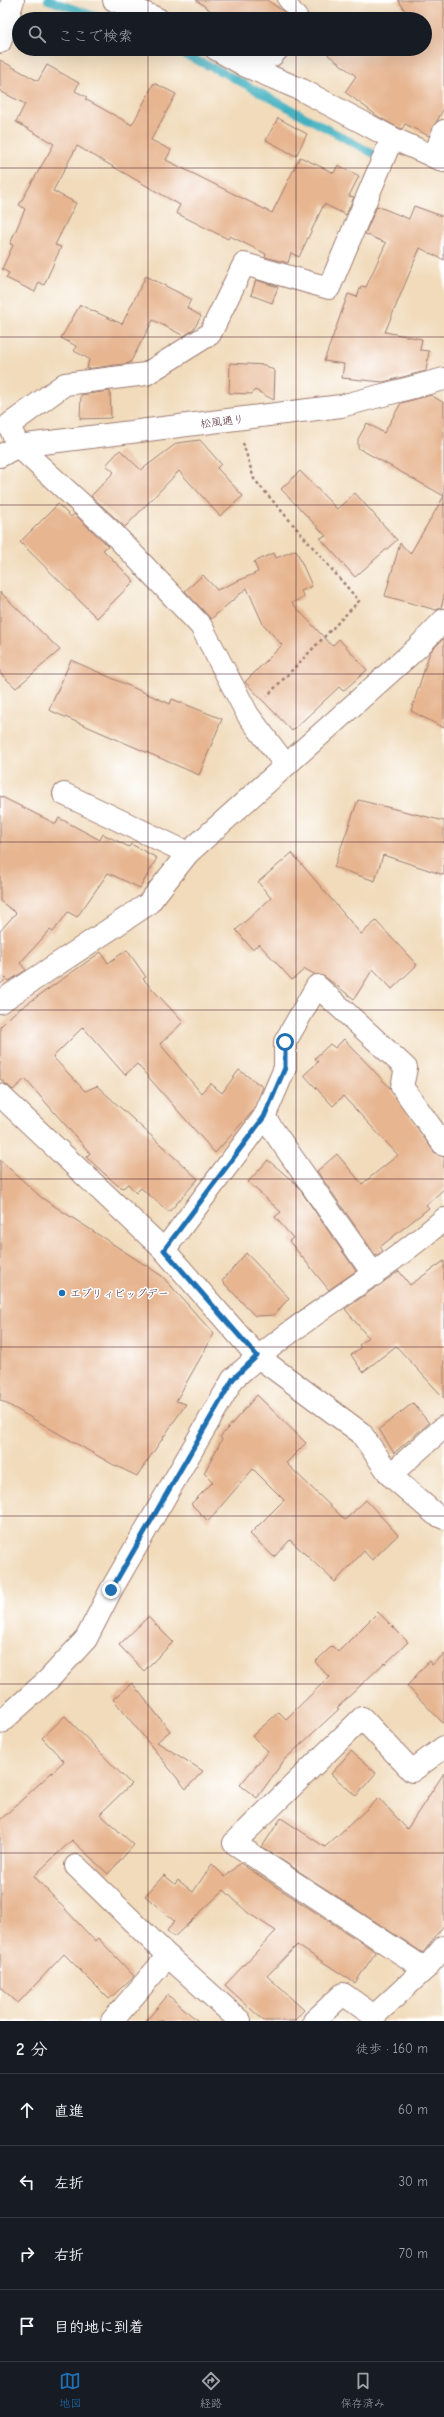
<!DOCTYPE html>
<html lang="ja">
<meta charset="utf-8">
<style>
:root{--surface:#171b24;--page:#20242c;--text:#f1f3f6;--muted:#9ea1a6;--line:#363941;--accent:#1f6fb2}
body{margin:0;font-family:"Comic Neue","Klee One",sans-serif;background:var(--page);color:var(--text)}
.stop{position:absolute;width:12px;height:12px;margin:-9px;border:3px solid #1f6fb2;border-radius:50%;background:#fff}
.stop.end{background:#1f6fb2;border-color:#fff;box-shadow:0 1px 4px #0008}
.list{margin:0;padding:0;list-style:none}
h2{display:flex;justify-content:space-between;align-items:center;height:52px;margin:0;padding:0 16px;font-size:17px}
h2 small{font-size:13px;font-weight:400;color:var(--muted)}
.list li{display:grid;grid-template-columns:26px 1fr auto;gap:12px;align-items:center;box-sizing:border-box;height:72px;padding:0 16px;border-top:1px solid var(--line)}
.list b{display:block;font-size:15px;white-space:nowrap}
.list em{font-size:13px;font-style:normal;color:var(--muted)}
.icon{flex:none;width:22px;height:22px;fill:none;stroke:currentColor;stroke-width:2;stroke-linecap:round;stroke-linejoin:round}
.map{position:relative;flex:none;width:444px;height:2021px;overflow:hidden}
.search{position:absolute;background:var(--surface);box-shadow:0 4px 16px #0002;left:12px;right:12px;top:12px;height:44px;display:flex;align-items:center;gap:10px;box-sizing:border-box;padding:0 14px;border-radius:22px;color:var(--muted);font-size:15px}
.sheet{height:340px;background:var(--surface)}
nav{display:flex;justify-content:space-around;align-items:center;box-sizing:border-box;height:56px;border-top:1px solid var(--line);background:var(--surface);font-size:11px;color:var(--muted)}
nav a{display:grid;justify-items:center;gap:2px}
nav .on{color:var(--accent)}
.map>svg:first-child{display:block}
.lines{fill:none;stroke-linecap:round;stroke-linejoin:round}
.stream{stroke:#43b0c0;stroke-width:8}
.building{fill:#e7b691}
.service-casing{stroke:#9e7d73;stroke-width:18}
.minor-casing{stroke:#9e7d73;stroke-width:24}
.tertiary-casing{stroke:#9e7d73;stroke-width:24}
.path{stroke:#9e7d73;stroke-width:2.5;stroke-dasharray:3 3;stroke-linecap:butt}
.service{stroke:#fff;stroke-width:16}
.minor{stroke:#fff;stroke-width:22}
.tertiary{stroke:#fff;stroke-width:22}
.route{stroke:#1f6fb2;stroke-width:5}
.grid{fill:none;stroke:#4a1f2b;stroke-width:1;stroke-opacity:0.55}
.poi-dot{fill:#1f6fb2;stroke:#fff;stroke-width:1.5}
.labels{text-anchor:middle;stroke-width:3;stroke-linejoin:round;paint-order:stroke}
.street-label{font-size:11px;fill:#4a1f2b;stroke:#fff}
.poi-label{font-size:11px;fill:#4a1f2b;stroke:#fff;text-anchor:start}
</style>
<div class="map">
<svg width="444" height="2021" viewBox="0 0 444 2021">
<rect width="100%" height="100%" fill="#fff"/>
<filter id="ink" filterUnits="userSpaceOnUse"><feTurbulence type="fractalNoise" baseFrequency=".025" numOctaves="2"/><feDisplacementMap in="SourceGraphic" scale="8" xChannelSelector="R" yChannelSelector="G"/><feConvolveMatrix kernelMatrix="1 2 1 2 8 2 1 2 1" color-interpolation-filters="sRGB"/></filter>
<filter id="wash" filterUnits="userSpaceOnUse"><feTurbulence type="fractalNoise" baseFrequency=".012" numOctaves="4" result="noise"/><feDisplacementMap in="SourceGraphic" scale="16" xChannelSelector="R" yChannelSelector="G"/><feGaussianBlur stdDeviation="0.9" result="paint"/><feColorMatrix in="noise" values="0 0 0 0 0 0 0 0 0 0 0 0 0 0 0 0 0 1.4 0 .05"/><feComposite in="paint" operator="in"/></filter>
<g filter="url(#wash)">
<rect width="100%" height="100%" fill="#f1dbbb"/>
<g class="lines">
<g class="stream">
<path d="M48,0L104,19"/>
<path d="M172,49L222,72L372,153"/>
</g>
</g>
<g id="blocks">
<g class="building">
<path d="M196,0H267L283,11L289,19H222Z"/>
<path d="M398,0H444V108L429,136L405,124L402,129L397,127L379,117L345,92L356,76L328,55L332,49H381L386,53L388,49H425V19H406L408,15Z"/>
<path d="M0,60L38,81L47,65L79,83L75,91L87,97L85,99L132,125L154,83L176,94L151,140L171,150L166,160L272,213L300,157L334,173L338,165L359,176L349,196L354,197L346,215L324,204L299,257L291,253L288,263L265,257L266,254L230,236L228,239L176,213L180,205L77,146L53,191L76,203L55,245L61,247L44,285L39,282L35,292L6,278L9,273L2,269L13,245L10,244L25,209L19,205L54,144L16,122L25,104L0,91Z"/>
<path d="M278,118L307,134L296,156L266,140Z"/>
<path d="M377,206L409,219L414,206L444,217V260L420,248L385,332L422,339L420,350L429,351L426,371L383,382L342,378L344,364L324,361L348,294L357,297L361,286L366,287L386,243L365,234Z"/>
<path d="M146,276L191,299L187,308L201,316L194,329L184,336L153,320L130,363L87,369L89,359L74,351L76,346L61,338L80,305L122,324Z"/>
<path d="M256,280L278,287L272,303L251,295Z"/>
<path d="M230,363L265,365L275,371L274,400L255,390L252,394L229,393Z"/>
<path d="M110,391L111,418L80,419L81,395Z"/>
<path d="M431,395L444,403V496L358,448V439L367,423L384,433L401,403Z"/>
<path d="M200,440L221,464L217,468L243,496L220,516L179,471L125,527L91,496L114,472L106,465L120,450L141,470L177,443Z"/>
<path d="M300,471L337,509L355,493L397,540L355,577L320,538L326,536L281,489Z"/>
<path d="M444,496V597L441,608L436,610L385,596L400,543L410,554Z"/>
<path d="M58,504L71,517L74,514L103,541L108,546L103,550L134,581L97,618L20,542Z"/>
<path d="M296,550L312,586L301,591L304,597L292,603L332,646L339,639L367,670L343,691L339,687L292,731L245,682L282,645L263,624L247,588L211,619L185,591L203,575L217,590L258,572L254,562L274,553L276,558Z"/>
<path d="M0,592L60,650L16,688L0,673Z"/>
<path d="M444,638V728L411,711L430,652Z"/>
<path d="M71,660L170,704L172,699L222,719L199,775L49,710Z"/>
<path d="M0,796L56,824L59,818L100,840L103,834L129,847L131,844L157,858L140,888L108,873L77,917L68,912L53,932L50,930L20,963L26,970L9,981L6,978L0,985V931L16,913L0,901Z"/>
<path d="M358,800L444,821V875L383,855L375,881L334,867Z"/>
<path d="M292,853L361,934L376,921L417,965L392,989L373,969L354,999L325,977L314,974L305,969L292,980L259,944L252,949L236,930L271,898L258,882Z"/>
<path d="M127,950L146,977L143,979L183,1022L160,1044L201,1093L210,1083L222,1093L239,1070L263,1087L253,1111L215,1153L137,1064L125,1075L83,1027L53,1057L85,1091L97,1086L198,1179L169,1212L141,1188L136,1193L128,1184L123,1188L117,1185L86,1157L90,1153L25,1079L13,1090L0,1079V1027L14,1013L101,952L108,963Z"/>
<path d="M344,1039L390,1088L434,1152L444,1157V1189L426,1205L429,1208L380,1247L383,1251L376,1256L317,1171L337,1154L362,1184L398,1155L343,1096L333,1106L304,1075L318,1062L315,1058L330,1044L335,1048Z"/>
<path d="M0,1160L42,1198L162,1276L214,1334L176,1401L186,1404L137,1476L112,1464L0,1400Z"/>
<path d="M268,1160L296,1184L356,1271L329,1290L289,1241L293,1238L275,1217L281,1212L248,1182Z"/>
<path d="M246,1253L289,1298L274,1315L255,1316L222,1281Z"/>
<path d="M444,1261V1398L396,1346L363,1372L351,1355L361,1347L359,1345L368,1337L345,1309L399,1271L410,1285Z"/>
<path d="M257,1395L306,1443L286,1463L345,1520L366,1500L398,1535L372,1560L364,1551L335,1582L290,1540L274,1557L250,1534L284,1500L253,1469L208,1521L191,1504L213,1482L204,1473L222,1439L220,1437Z"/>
<path d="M413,1403L429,1423L394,1453L379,1429Z"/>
<path d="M378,1612L408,1642L385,1664L384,1663L337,1708L339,1709L285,1759L257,1798L240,1785L268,1751L252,1736L279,1712L286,1719L329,1677L315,1662L332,1646L338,1652Z"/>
<path d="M148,1617L173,1642L144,1671L119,1645Z"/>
<path d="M444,1654V1724L407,1686L429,1661L432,1665Z"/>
<path d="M132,1683L170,1731L157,1742L203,1771L186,1789L113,1699Z"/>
<path d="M65,1716L131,1784L100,1814L134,1845L108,1874L72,1840L34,1876L95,1941L98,1938L134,1976L109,1999L64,1954L18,2003L0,1987V1820L64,1761L42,1738Z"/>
<path d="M351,1751L376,1773L356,1796L331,1774Z"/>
<path d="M444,1773V1925L423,1953L262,1847L281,1818L325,1847L379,1798L407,1829Z"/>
<path d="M240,1863L376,1952L355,1983L297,1945L267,1976L304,2010L294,2021H264L225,1985L276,1931L248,1913L224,1890L174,1937L167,1931L174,1921L145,1896L164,1875L175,1884L178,1880L193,1892L212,1864L225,1877Z"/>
<path d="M168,1995L198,2021H146Z"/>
</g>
</g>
</g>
<g filter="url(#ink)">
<use href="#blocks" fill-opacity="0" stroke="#9e7d73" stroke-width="1"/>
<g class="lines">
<defs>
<g id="service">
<path d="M286,0L301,19"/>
<path d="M244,49L274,58L282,49"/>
</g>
<g id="minor">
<path d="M114,0L158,19"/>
<path d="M0,42L13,0"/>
<path d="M216,49L246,66L302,90L392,138L444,161"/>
<path d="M434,157L444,131"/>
<path d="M0,456L18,446L341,406L444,379"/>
<path d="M285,764L248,715L201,626L112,532L18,446L9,425L65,384L146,374L210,334L244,264L329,288L392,138"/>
<path d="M64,794L188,853"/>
<path d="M0,1002L148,904L188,853L417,648L444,620"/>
<path d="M0,1095L164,1250L257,1356L361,1433L390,1475L435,1514L444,1518"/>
<path d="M264,1117L374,1275"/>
<path d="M164,1250L264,1117L285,1068V1042L317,986L406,1068L402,1087L444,1145"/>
<path d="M390,1475L444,1427"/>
<path d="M76,1866L168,1956L240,2021"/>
<path d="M425,1969L234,1843L362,1718L412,1771L444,1747"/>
<path d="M112,2021L168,1956"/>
<path d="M314,2021L343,1994L374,2016L425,1969L444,1947"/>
</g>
<path id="tertiary" d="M0,1723L49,1679L86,1639L111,1590L233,1379C298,1319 378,1277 444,1219"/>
</defs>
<use href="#service" class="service-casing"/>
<use href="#minor" class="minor-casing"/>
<use href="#tertiary" class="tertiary-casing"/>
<path class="path" d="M243,443L254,479L359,601L267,696"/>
<use href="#service" class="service"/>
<use href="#minor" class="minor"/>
<use href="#tertiary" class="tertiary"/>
</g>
</g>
<g class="lines" filter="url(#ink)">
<path class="route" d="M111,1590L233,1379L257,1356L164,1250L264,1117L285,1068V1042"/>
</g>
<path class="grid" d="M148,0V19M296,0V19M148,49V2021M296,49V2021M0,168H444M0,337H444M0,505H444M0,674H444M0,842H444M0,1010H444M0,1179H444M0,1347H444M0,1516H444M0,1684H444M0,1853H444"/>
<circle class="poi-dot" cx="62" cy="1293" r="4"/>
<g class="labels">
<g class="street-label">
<text transform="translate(222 421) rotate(-7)" y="4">松風通り</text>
</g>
<g class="poi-label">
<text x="70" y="1297">エブリィビッグデー</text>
</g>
</g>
</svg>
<div class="stop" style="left:285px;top:1042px"></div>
<div class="stop end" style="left:111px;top:1590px"></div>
<div class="search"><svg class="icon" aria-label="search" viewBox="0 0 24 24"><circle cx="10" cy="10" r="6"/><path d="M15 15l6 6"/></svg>ここで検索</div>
</div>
<section class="sheet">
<h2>2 分<small>徒歩 · 160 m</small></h2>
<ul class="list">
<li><svg class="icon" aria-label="ahead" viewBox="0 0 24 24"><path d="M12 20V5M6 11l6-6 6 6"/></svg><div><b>直進</b></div><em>60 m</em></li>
<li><svg class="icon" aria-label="left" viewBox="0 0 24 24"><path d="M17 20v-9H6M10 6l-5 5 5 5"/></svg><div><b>左折</b></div><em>30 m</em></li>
<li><svg class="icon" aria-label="right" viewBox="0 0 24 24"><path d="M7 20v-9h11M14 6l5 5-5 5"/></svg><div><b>右折</b></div><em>70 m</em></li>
<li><svg class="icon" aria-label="arrive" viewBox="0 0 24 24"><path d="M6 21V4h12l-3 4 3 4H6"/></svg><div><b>目的地に到着</b></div></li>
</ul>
</section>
<nav>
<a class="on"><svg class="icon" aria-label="map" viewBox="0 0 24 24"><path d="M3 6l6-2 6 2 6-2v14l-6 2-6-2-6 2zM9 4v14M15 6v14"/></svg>地図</a>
<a><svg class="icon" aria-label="directions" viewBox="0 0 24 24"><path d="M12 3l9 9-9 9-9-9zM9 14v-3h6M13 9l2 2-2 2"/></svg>経路</a>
<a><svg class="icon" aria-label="saved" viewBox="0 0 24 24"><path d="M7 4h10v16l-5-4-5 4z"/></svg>保存済み</a>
</nav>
